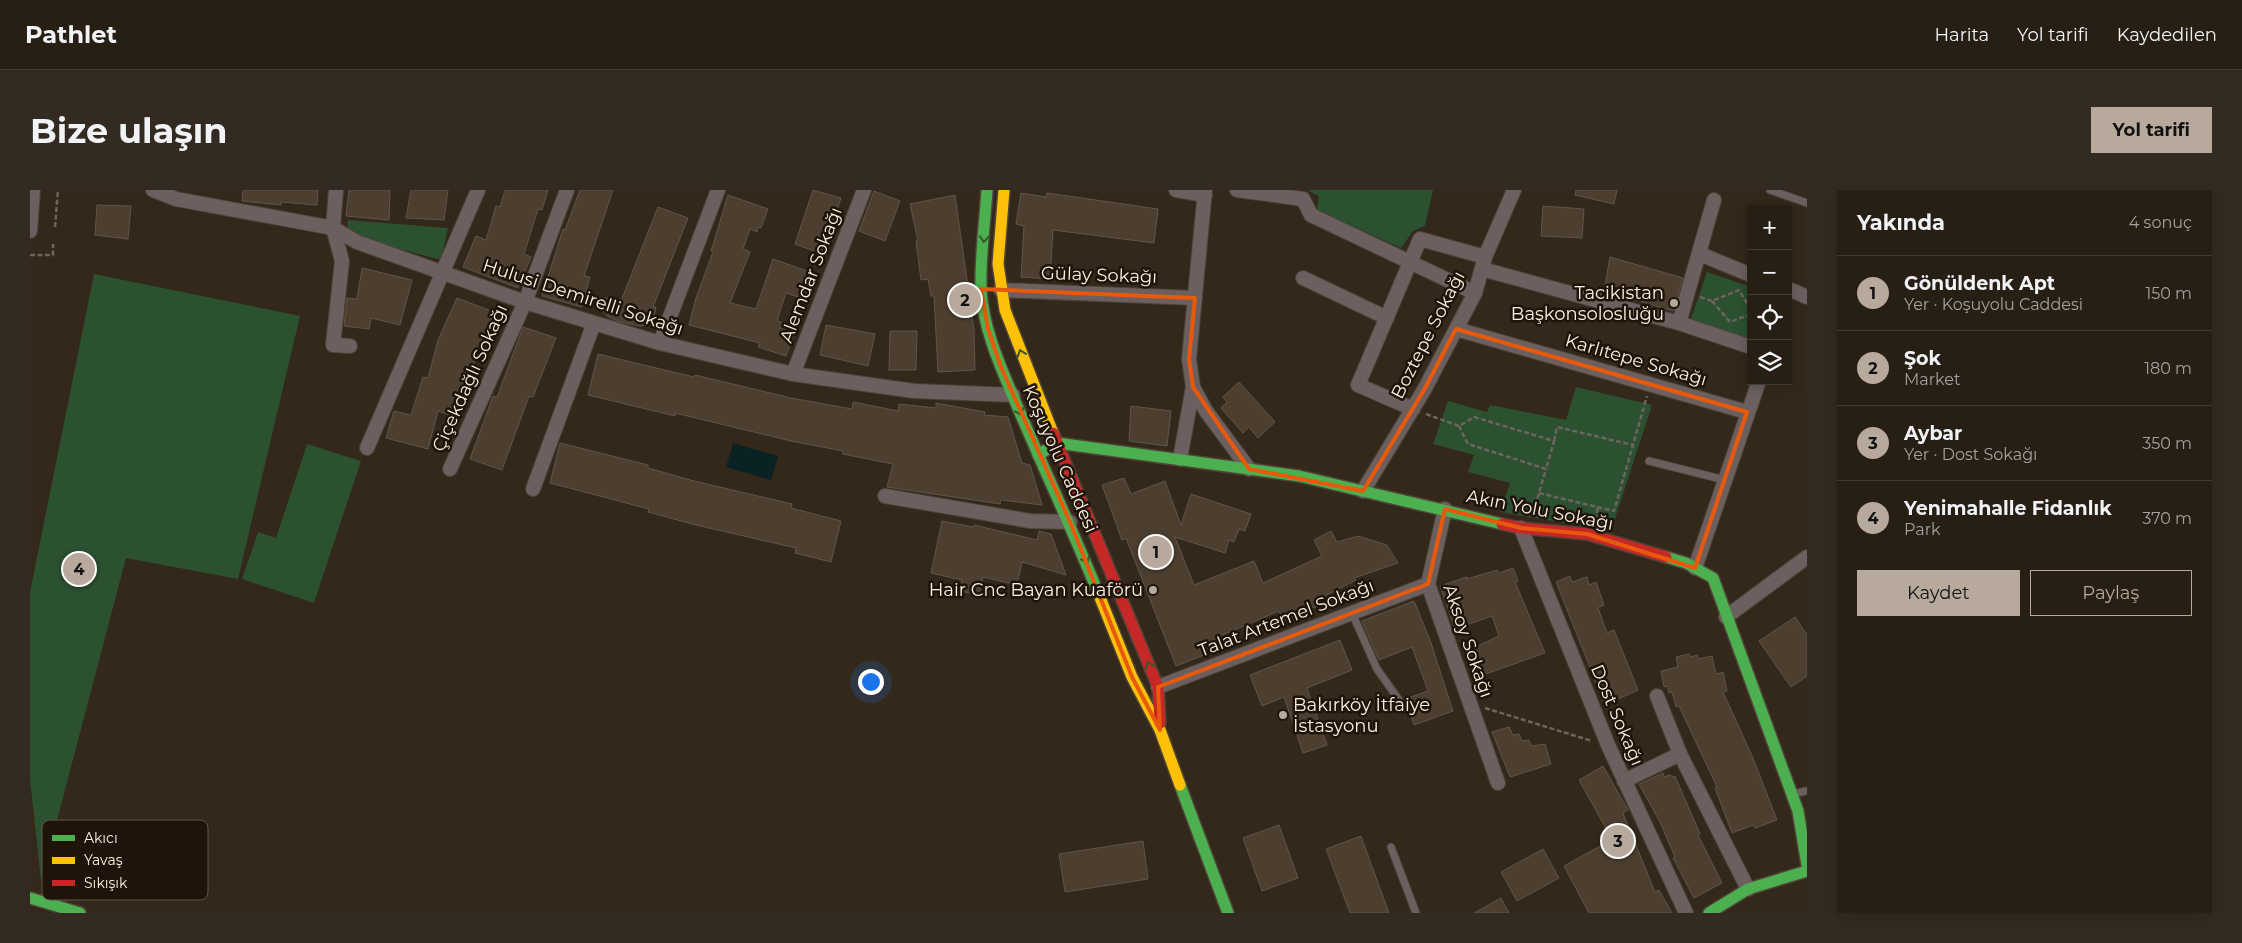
<!DOCTYPE html>
<html lang="tr">
<meta charset="utf-8">
<style>
:root{--surface:#271e14;--page:#332b22;--text:#f1f3f6;--muted:#a4a2a0;--line:#433c34;--accent:#b7a99b}
body{margin:0;font-family:Montserrat,sans-serif;background:var(--page);color:var(--text)}
.controls{position:absolute;right:15px;top:15px;display:grid;overflow:hidden;border-radius:0px;box-shadow:0 2px 12px #0003}
.controls button{width:45px;height:45px;display:grid;place-items:center;padding:0;border:0;border-bottom:1px solid var(--line);background:var(--surface);color:var(--text);font:25px sans-serif}
.you{position:absolute;left:840px;top:491px;width:18px;height:18px;margin:-12px;border:4px solid #fff;border-radius:50%;background:#1a73e8;box-shadow:0 0 0 8px #1a73e833}
.badge{display:grid;place-items:center;width:32px;height:32px;border-radius:50%;background:var(--accent);color:#111;font-size:16px;font-weight:700}
.pin{position:absolute;translate:-50% -50%;border:2px solid #fff;box-shadow:0 1px 5px #0006}
.list{margin:0;padding:0;list-style:none}
h2{display:flex;justify-content:space-between;align-items:center;height:65px;margin:0;padding:0 20px;font-size:21px}
h2 small{font-size:16px;font-weight:400;color:var(--muted)}
.list li{display:grid;grid-template-columns:32px 1fr auto;gap:15px;align-items:center;box-sizing:border-box;height:75px;padding:0 20px;border-top:1px solid var(--line)}
.list b{display:block;font-size:19px;white-space:nowrap}
.list p{margin:0;font-size:16px;white-space:nowrap;color:var(--muted)}
.list em{font-size:16px;font-style:normal;color:var(--muted)}
.actions{display:flex;gap:10px;padding:15px 20px}
.actions a{flex:1;padding:11px 0;border:1px solid var(--accent);border-radius:0px;text-align:center;font-size:18px;color:var(--accent)}
.actions .main{background:var(--accent);color:#111}
.icon{flex:none;width:28px;height:28px;fill:none;stroke:currentColor;stroke-width:2;stroke-linecap:round;stroke-linejoin:round}
.map{position:relative;flex:none;width:1777px;height:723px;overflow:hidden;border-radius:0px}
header{display:flex;align-items:center;gap:30px;box-sizing:border-box;height:70px;padding:0 25px;background:var(--surface);border-bottom:1px solid var(--line)}
header strong{font-size:24px}
nav{display:flex;gap:28px;margin-inline-start:auto;font-size:18px}
.intro{display:flex;align-items:center;justify-content:space-between;box-sizing:border-box;height:120px;padding:0 30px}
h1{margin:0;font-size:35px}
.button{padding:12px 22px;border-radius:0px;background:var(--accent);color:#111;font-size:18px;font-weight:700}
main{display:flex;gap:30px;padding:0 30px}
aside{flex:1;background:var(--surface);border-radius:0px;box-shadow:0 2px 12px #0003}
.map>svg:first-child{display:block}
.green{fill:#2b5130}
.water{fill:#0a2224}
.building{fill:#4c3f30;stroke:#5f554a}
.lines{fill:none;stroke-linecap:round;stroke-linejoin:round}
.lane-casing{stroke:#4e4337;stroke-width:9}
.street-casing{stroke:#4e4337;stroke-width:16}
.fast-casing{stroke:#4e4337;stroke-width:14}
.slow-casing{stroke:#4e4337;stroke-width:14}
.jam-casing{stroke:#4e4337;stroke-width:14}
.path{stroke:#6d645e;stroke-width:2.5;stroke-dasharray:5 2.5;stroke-linecap:butt}
.lane{stroke:#6b605f;stroke-width:7}
.street{stroke:#6b605f;stroke-width:14}
.fast{stroke:#4caf50;stroke-width:11}
.slow{stroke:#ffc107;stroke-width:11}
.jam{stroke:#c62828;stroke-width:11}
.oneway{stroke:#335a29}
.marked{fill:none;stroke:#e8590c;stroke-width:4;stroke-linejoin:round}
.poi-dot{fill:#b7a99b;stroke:#1e1409;stroke-width:2}
.labels{text-anchor:middle;stroke-width:5;stroke-linejoin:round;paint-order:stroke}
.street-label{font-size:18px;fill:#fdefe0;stroke:#1e1409}
.poi-label{font-size:18px;fill:#fdefe0;stroke:#1e1409;text-anchor:end}
.key{fill:#1e1409;stroke:#61564a;stroke-width:1}
.key-label{font-size:14px;fill:#fdefe0}
</style>
<header>
<strong>Pathlet</strong>
<nav><a>Harita</a><a>Yol tarifi</a><a>Kaydedilen</a></nav>
</header>
<div class="intro"><h1>Bize ulaşın</h1><a class="button">Yol tarifi</a></div>
<main>
<div class="map">
<svg width="1777" height="723" viewBox="0 0 1777 723">
<rect width="100%" height="100%" fill="#34281a"/>
<g class="green">
<path d="M1277,0H1403L1395,36L1383,41L1371,58L1287,20L1289,6Z"/>
<path d="M318,30L418,38L411,70L317,45Z"/>
<path d="M1677,82L1721,97V153L1660,132Z"/>
<path d="M64,84L270,126L208,389L96,368L11,691L0,589V402Z"/>
<path d="M1546,197L1622,215L1581,341L1470,322L1480,293L1438,282L1444,265L1403,254L1418,211L1457,222L1460,215L1536,230Z"/>
<path d="M277,254L331,271L284,413L212,389L228,342L246,348Z"/>
</g>
<path class="water" d="M703,253L748,266L741,290L696,277Z"/>
<g class="building">
<path d="M213,0H288L287,15L251,12V15L212,11Z"/>
<path d="M319,0H360L359,30L316,26Z"/>
<path d="M381,0H418L414,30L376,28Z"/>
<path d="M475,0H518L512,20L508,19L494,64L501,67L488,98L433,77L446,46L456,50L466,16L470,17Z"/>
<path d="M550,0H583L554,86L560,87L552,117L512,106L533,39L535,40Z"/>
<path d="M783,0L811,8L792,64L765,54Z"/>
<path d="M1546,0H1587L1584,14L1545,5Z"/>
<path d="M844,1L870,11L855,51L829,41Z"/>
<path d="M991,3L1016,7L1017,3L1128,19L1124,53L1023,40L1020,89L991,87L994,36L986,34Z"/>
<path d="M698,5L738,19L731,38L728,37L727,42L720,39L713,59L720,62L700,113L726,119L743,69L783,83L774,109L756,103L747,131L766,137L756,166L728,157L730,153L659,135L666,108L683,62L681,61Z"/>
<path d="M925,5L944,139L945,180L908,182L904,106H901L898,89L891,90L886,51H888L880,14Z"/>
<path d="M67,15L101,16L98,49L65,45Z"/>
<path d="M1513,16L1554,19L1552,48L1511,46Z"/>
<path d="M628,17L658,28L623,117H626L623,131L618,135L609,136L587,131L577,126L560,105L591,111Z"/>
<path d="M1580,67L1653,88L1643,121L1574,101Z"/>
<path d="M332,78L382,90L370,135L341,128L339,139L314,136L317,108L327,109Z"/>
<path d="M427,108L464,122L454,148L452,147L440,188L435,187L423,226L408,221L398,259L356,248L364,221L381,225L393,187L398,188L408,150Z"/>
<path d="M796,135L845,144L838,176L790,165Z"/>
<path d="M493,137L526,148L503,207L499,206L472,280L440,269L463,206L467,207Z"/>
<path d="M860,141H887L886,180H859Z"/>
<path d="M568,164L664,187L665,185L761,208L822,219L823,212L868,221L869,214L906,218V213L955,222L954,225L978,227L992,273L1000,275L1012,315L971,310L970,314L857,297L863,274L813,264V261L761,251L645,223V226L558,205Z"/>
<path d="M1209,192L1245,232L1228,248L1219,237L1213,243L1191,218L1197,212L1193,207Z"/>
<path d="M1101,216L1141,221L1137,256L1099,251Z"/>
<path d="M530,253L618,275V278L664,291L762,314L761,318L811,331L801,372L765,363L766,358L666,335L618,322L619,319L520,293Z"/>
<path d="M1094,288L1101,304L1135,291L1151,335L1161,304L1221,324L1215,341L1209,339L1204,352L1199,350L1195,363L1145,347L1164,395L1224,371L1233,393L1292,366L1284,350L1301,341L1307,352L1328,346L1357,355L1368,373L1324,388L1326,390L1291,408L1294,413L1254,431L1249,421L1185,448L1189,459L1146,476L1096,348L1092,350L1072,295Z"/>
<path d="M912,331L943,337L944,335L1007,350L1009,341L1021,344L1036,385L992,372L987,395L953,387L949,405L930,401L932,390L901,383Z"/>
<path d="M1483,378L1488,391L1485,392L1515,463L1450,486L1437,461L1469,446L1462,426L1425,439L1410,396L1437,387V389L1467,380L1469,383Z"/>
<path d="M1540,386L1542,392L1557,387L1559,395L1566,392L1574,415L1568,418L1577,443L1584,440L1608,500L1575,515L1526,392Z"/>
<path d="M1384,411L1400,450L1423,521L1384,535L1375,509L1398,501L1382,457L1349,470L1332,431Z"/>
<path d="M1765,427L1777,445V486L1761,497L1729,451Z"/>
<path d="M1310,450L1322,480L1277,498L1297,555L1273,563L1254,507L1232,516L1220,485Z"/>
<path d="M1659,464L1661,467L1667,465L1668,469L1682,466L1686,484L1693,482L1697,501L1693,502L1723,568L1747,630L1725,638L1723,635L1702,643L1685,598L1687,597L1671,563L1649,516L1646,517L1642,502L1639,503L1638,496L1634,497L1631,481L1648,477L1646,467Z"/>
<path d="M1479,537L1483,545L1489,544L1492,551L1499,550L1501,556L1515,554L1521,574L1480,587L1462,542Z"/>
<path d="M1573,576L1598,620L1593,623L1625,702L1629,700L1642,723H1559L1534,676L1574,654L1570,645L1578,642L1549,590Z"/>
<path d="M1633,583L1634,587L1640,585L1643,587L1645,586L1670,644L1668,645L1692,693L1664,708L1643,668L1645,667L1630,632L1609,594Z"/>
<path d="M1249,635L1268,688L1232,701L1213,648Z"/>
<path d="M1331,646L1359,723H1320L1296,659Z"/>
<path d="M1113,651L1118,689L1035,702L1029,664Z"/>
<path d="M1513,659L1529,688L1487,711L1471,682Z"/>
<path d="M1471,708L1479,723H1444Z"/>
</g>
<g class="lines">
<defs>
<g id="lane">
<path d="M1740,0L1777,13"/>
<path d="M1619,271L1695,290"/>
<path d="M1322,423L1347,479L1369,510"/>
<path d="M1762,604L1777,601"/>
<path d="M1361,657L1386,723"/>
</g>
<g id="street">
<path d="M123,0L146,9L303,38L327,52L495,112L630,153L763,184L884,201L983,205"/>
<path d="M306,0L303,38L312,71L303,155L320,156"/>
<path d="M1146,0L1175,5"/>
<path d="M1175,0L1159,169L1163,197L1176,221L1219,279"/>
<path d="M1207,0L1273,9L1281,25L1445,103"/>
<path d="M0,41L3,0"/>
<path d="M1670,64L1721,85"/>
<path d="M1452,79L1649,133L1721,157"/>
<path d="M1273,88L1357,128"/>
<path d="M971,100L1165,108"/>
<path d="M1761,100L1777,107"/>
<path d="M1649,133L1684,10"/>
<path d="M1426,139L1717,222"/>
<path d="M630,153L688,0"/>
<path d="M763,184L834,0"/>
<path d="M1383,219L1328,195L1390,49L1455,67"/>
<path d="M337,258L448,0"/>
<path d="M1150,269L1163,197"/>
<path d="M420,279L495,112L537,0"/>
<path d="M503,299L564,133"/>
<path d="M1333,301L1394,200L1445,103L1455,67L1484,0"/>
<path d="M855,306L1000,331L1040,332"/>
<path d="M1415,319L1398,394L1468,593"/>
<path d="M1491,338L1578,555L1656,723"/>
<path d="M1665,378L1729,191"/>
<path d="M1696,427L1777,367"/>
<path d="M1128,497L1398,394"/>
<path d="M1627,506L1650,564"/>
<path d="M1594,591L1650,564L1718,699"/>
</g>
<g id="fast">
<path d="M957,0C955,32 950,66 951,99C953,140 972,180 988,218C1015,282 1045,345 1071,410"/>
<path d="M1008,265L1027,253L1269,286L1472,334"/>
<path d="M1636,367L1656,373L1683,388L1768,621L1777,675"/>
<path d="M1150,595L1198,723"/>
<path d="M0,708L50,723"/>
<path d="M1679,723L1718,699L1777,681"/>
</g>
<g id="slow">
<path d="M974,0L968,74L975,120L1023,243"/>
<path d="M1071,410L1102,487L1130,540L1150,595"/>
</g>
<g id="jam">
<path d="M1023,243L1128,497L1130,533"/>
<path d="M1472,334L1491,338L1557,344L1636,367"/>
</g>
</defs>
<use href="#lane" class="lane-casing"/>
<use href="#street" class="street-casing"/>
<use href="#fast" class="fast-casing"/>
<use href="#slow" class="slow-casing"/>
<use href="#jam" class="jam-casing"/>
<g class="path">
<path d="M25,37L28,0"/>
<path d="M0,65H23V54"/>
<path d="M1670,107L1682,111L1709,100L1721,120"/>
<path d="M1682,111L1700,132L1721,124"/>
<path d="M1396,224L1429,236L1444,227L1524,251L1516,279L1438,254L1429,236"/>
<path d="M1524,251L1527,237L1603,255"/>
<path d="M1509,303L1584,321L1617,206"/>
<path d="M1503,323L1516,279"/>
<path d="M1565,330L1568,317"/>
<path d="M1455,518L1562,551"/>
</g>
<use href="#lane" class="lane"/>
<use href="#street" class="street"/>
<use href="#fast" class="fast"/>
<use href="#slow" class="slow"/>
<use href="#jam" class="jam"/>
</g>
<defs><path id="oneway-chevron" d="M-2-3.5L2.5 0L-2 3.5" fill="none" stroke-width="1.6" stroke-linecap="round" stroke-linejoin="round" transform="scale(1.25)"/></defs>
<g class="oneway">
<use href="#oneway-chevron" transform="translate(954 49) rotate(93)"/>
<use href="#oneway-chevron" transform="translate(991 163) rotate(-110)"/>
<use href="#oneway-chevron" transform="translate(990 222) rotate(67)"/>
<use href="#oneway-chevron" transform="translate(1056 370) rotate(68)"/>
<use href="#oneway-chevron" transform="translate(1119 475) rotate(-112)"/>
</g>
<path class="marked" d="M951,99L1165,108L1159,169L1163,197L1219,279L1333,301L1394,200L1426,139L1717,222L1665,378L1557,344L1491,338L1415,319L1398,394L1128,497L1130,540L1102,487L1040,332L971,177L958,139Z"/>
<g class="poi-dot">
<circle cx="1644" cy="113" r="5"/>
<circle cx="1123" cy="400" r="5"/>
<circle cx="1253" cy="525" r="5"/>
</g>
<g class="labels">
<g class="street-label">
<text transform="translate(781 85) rotate(-69)" y="6">Alemdar Sokağı</text>
<text transform="translate(1069 85) rotate(2)" y="6">Gülay Sokağı</text>
<text transform="translate(553 107) rotate(18)" y="6">Hulusi Demirelli Sokağı</text>
<text transform="translate(1398 145) rotate(-63)" y="6">Boztepe Sokağı</text>
<text transform="translate(1606 170) rotate(16)" y="6">Karlıtepe Sokağı</text>
<text transform="translate(440 188) rotate(-66)" y="6">Çiçekdağlı Sokağı</text>
<text transform="translate(1030 269) rotate(66)" y="6">Koşuyolu Caddesi</text>
<text transform="translate(1510 320) rotate(11)" y="6">Akın Yolu Sokağı</text>
<text transform="translate(1256 428) rotate(-21)" y="6">Talat Artemel Sokağı</text>
<text transform="translate(1438 451) rotate(71)" y="6">Aksoy Sokağı</text>
<text transform="translate(1587 525) rotate(67)" y="6">Dost Sokağı</text>
</g>
<g class="poi-label">
<text x="1634" y="109">Tacikistan<tspan x="1634" dy="21">Başkonsolosluğu</tspan></text>
<text x="1113" y="406">Hair Cnc Bayan Kuaförü</text>
<text x="1263" y="521" text-anchor="start">Bakırköy İtfaiye<tspan x="1263" dy="21">İstasyonu</tspan></text>
</g>
</g>
<rect x="12" y="630" width="166" height="80" rx="8" class="key"/>
<rect x="22" y="645" width="23" height="6" fill="#4caf50"/>
<rect x="22" y="667" width="23" height="7" fill="#ffc107"/>
<rect x="22" y="690" width="23" height="6" fill="#c62828"/>
<g class="key-label">
<text x="54" y="653">Akıcı</text>
<text x="54" y="675">Yavaş</text>
<text x="54" y="698">Sıkışık</text>
</g>
</svg>
<div class="controls">
<button>+</button>
<button>−</button>
<button><svg class="icon" aria-label="locate" viewBox="0 0 24 24"><circle cx="12" cy="12" r="6"/><path d="M12 2v4M12 18v4M2 12h4M18 12h4"/></svg></button>
<button><svg class="icon" aria-label="layers" viewBox="0 0 24 24"><path d="M12 4l9 5-9 5-9-5zM3 14l9 5 9-5"/></svg></button>
</div>
<div class="you"></div>
<div class="pin badge" style="left:1126px;top:362px">1</div>
<div class="pin badge" style="left:935px;top:110px">2</div>
<div class="pin badge" style="left:1588px;top:651px">3</div>
<div class="pin badge" style="left:49px;top:379px">4</div>
</div>
<aside>
<h2>Yakında<small>4 sonuç</small></h2>
<ul class="list">
<li><span class="badge">1</span><div><b>Gönüldenk Apt</b><p>Yer · Koşuyolu Caddesi</p></div><em>150 m</em></li>
<li><span class="badge">2</span><div><b>Şok</b><p>Market</p></div><em>180 m</em></li>
<li><span class="badge">3</span><div><b>Aybar</b><p>Yer · Dost Sokağı</p></div><em>350 m</em></li>
<li><span class="badge">4</span><div><b>Yenimahalle Fidanlık</b><p>Park</p></div><em>370 m</em></li>
</ul>
<div class="actions"><a class="main">Kaydet</a><a>Paylaş</a></div>
</aside>
</main>
